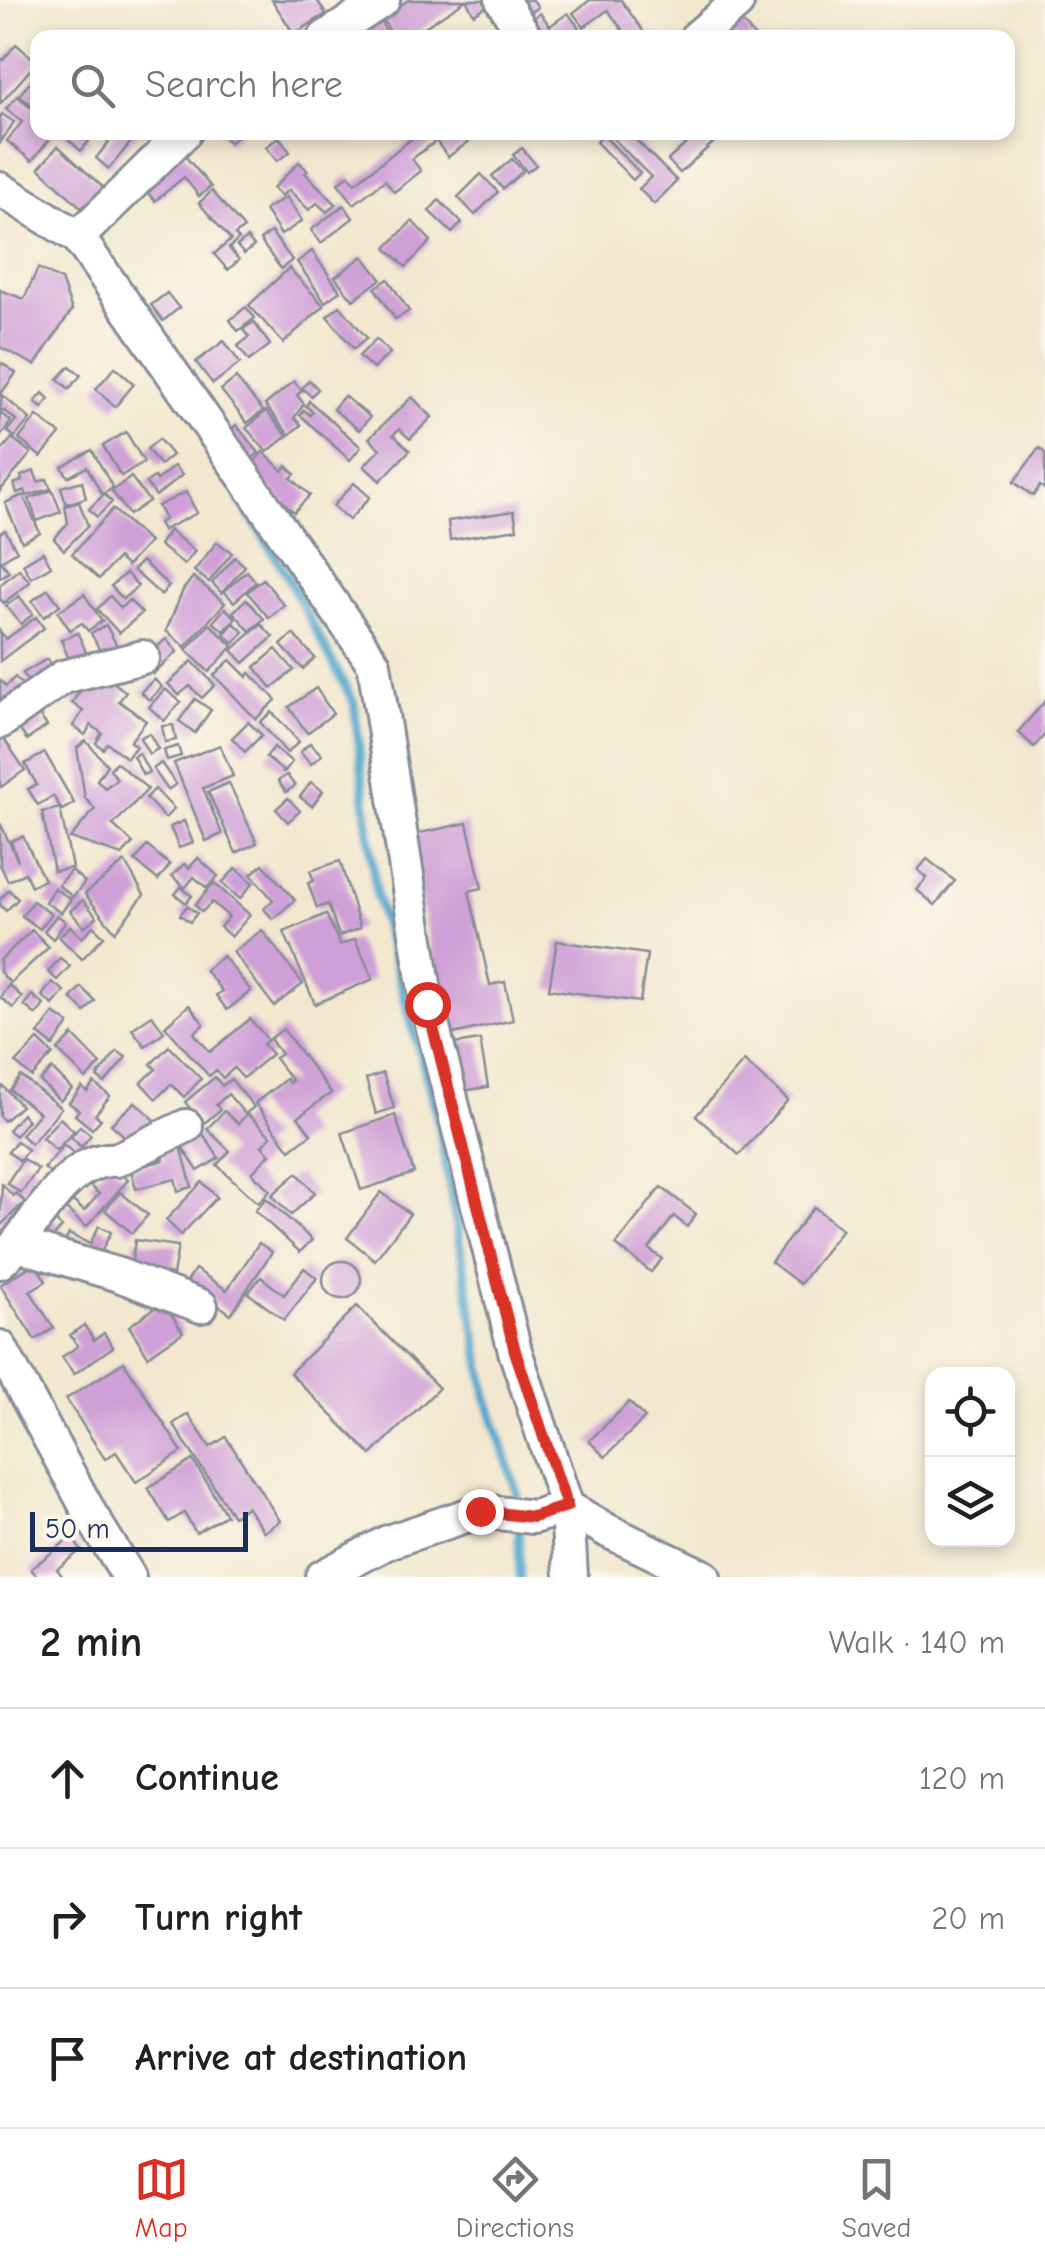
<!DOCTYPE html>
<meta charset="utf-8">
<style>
:root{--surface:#fff;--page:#f2f2f2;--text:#202124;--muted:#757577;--line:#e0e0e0;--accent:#d93025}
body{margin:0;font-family:"Comic Neue",sans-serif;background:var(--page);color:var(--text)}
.controls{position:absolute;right:30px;bottom:30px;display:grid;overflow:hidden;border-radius:20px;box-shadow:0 5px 15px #0003}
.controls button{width:90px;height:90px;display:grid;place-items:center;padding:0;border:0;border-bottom:2px solid var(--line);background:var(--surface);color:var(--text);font:50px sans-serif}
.scale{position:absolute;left:30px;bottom:25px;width:218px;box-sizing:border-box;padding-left:10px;border:5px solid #1b2f5e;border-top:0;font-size:28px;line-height:35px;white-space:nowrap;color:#1b2f5e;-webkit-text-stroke:8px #fbf7ec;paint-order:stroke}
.stop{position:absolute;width:30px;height:30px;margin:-22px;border:8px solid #d93025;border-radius:50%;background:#fff}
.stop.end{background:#d93025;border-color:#fff;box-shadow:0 2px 10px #0008}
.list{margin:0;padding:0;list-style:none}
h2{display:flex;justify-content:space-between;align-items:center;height:130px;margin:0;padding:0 40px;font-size:42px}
h2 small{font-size:32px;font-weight:400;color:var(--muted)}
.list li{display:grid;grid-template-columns:65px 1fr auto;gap:30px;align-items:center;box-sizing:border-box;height:140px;padding:0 40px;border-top:2px solid var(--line)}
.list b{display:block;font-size:38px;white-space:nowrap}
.list em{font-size:32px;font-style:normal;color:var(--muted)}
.icon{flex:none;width:55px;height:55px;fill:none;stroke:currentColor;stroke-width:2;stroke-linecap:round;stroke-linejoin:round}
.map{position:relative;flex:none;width:1045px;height:1577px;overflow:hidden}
.search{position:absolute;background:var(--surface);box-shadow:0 5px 15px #0003;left:30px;right:30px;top:30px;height:110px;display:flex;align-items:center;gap:25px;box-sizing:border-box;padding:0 35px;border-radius:20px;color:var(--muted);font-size:38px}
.sheet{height:550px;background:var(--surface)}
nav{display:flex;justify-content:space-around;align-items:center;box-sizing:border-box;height:140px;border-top:2px solid var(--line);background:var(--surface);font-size:28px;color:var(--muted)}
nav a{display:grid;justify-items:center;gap:5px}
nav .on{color:var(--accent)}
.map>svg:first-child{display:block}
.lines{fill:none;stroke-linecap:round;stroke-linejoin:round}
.stream{stroke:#50a6cc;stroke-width:9}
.building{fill:#cf9fd7}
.minor-casing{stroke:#878c96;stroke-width:38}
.minor{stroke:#fff;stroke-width:32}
.route{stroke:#d93025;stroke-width:12}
</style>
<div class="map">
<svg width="1045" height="1577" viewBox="0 0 1045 1577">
<rect width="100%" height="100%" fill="#fbf7ec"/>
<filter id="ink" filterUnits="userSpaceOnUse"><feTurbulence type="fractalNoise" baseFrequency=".01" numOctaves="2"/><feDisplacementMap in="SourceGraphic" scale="20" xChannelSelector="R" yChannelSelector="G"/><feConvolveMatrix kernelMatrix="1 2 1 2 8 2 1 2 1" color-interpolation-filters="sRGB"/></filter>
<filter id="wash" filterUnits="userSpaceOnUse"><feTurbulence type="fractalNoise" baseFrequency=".0048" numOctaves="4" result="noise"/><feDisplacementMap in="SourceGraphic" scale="40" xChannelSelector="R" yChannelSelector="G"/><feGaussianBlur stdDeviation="2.25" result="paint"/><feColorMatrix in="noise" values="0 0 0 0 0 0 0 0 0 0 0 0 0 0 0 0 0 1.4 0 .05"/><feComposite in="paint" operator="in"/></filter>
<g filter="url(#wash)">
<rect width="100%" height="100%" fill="#f3e8cf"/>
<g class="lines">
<path class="stream" d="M240,498L285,572L354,703L376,894L436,1111L488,1401L517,1492L520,1577"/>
</g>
<g id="blocks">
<g class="building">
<path d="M272,0H317L326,14L294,34Z"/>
<path d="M409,0H484L487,6L474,14L466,0L408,38H394L381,17Z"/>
<path d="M511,0H533L538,7L525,18Z"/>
<path d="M590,0H621L648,38H628L608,10L584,27L573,13Z"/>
<path d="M540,13L550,26L568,13L584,35L540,38L528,22Z"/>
<path d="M376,14L390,38H339Z"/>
<path d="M738,18L756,38H727L722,32Z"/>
<path d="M16,44L37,62L0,104V58L3,60Z"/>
<path d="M38,73V111L19,95Z"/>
<path d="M17,96L38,113V132L54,134L32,161L7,141L22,122L6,109Z"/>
<path d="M2,114L14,122L0,143V117Z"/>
<path d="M60,132H85L91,138L81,151Z"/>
<path d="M117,132H139L109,169L96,158Z"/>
<path d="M220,132H241L229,143Z"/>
<path d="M420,132H471L475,137L448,157L436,141L412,159L421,171L394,192L385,180L354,204L338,183L349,175L355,183Z"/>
<path d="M611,132H628L677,181L654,204L639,189L651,177L609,134Z"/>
<path d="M699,132H704L713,143L680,173L668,160Z"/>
<path d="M603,135L640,173L633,180L596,142Z"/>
<path d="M279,137L290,152L277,161L266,147Z"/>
<path d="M58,146L107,191L87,213L39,168Z"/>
<path d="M522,148L536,165L527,172L513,155Z"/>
<path d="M181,151L211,187L199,196L184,177L155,201L141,185Z"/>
<path d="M512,159L523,171L503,189L492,176Z"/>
<path d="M299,162L308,171L305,173L336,204L327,212L317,203L309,210L289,190L281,196L273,188Z"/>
<path d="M481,174L498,192L475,215L458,197Z"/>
<path d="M212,191L244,228L235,235L239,239L229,248L239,260L228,270L214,254L231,240L199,203Z"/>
<path d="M286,197L302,221L281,235L265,210Z"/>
<path d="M439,200L462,223L452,233L429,211Z"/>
<path d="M344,205L353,218L321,243L311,230Z"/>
<path d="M412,221L431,241L406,267L386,248Z"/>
<path d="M271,232L292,260L281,269L260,240Z"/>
<path d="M247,238L254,246L244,254L237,246Z"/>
<path d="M312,251L340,291L325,302L297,262Z"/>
<path d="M363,256L381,279L353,300L335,277Z"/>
<path d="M38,268L61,280L72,310L35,365L0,347V290L24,299Z"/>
<path d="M289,268L324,306L283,343L249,305Z"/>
<path d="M388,279L409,311L395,319L375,288Z"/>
<path d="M167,293L179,308L163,321L151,305Z"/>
<path d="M340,306L367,338L354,349L327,316Z"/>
<path d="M246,307L255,318L238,331L230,320Z"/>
<path d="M254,322L270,345L249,361L238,346L249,337L243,329Z"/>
<path d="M376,339L390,353L373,369L359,356Z"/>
<path d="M224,341L240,363L213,384L196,362Z"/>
<path d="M2,363L16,373L0,395V367Z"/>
<path d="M70,366L81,375L69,389L58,379Z"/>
<path d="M115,367L134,384L115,407L96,389Z"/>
<path d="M236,378L263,411L247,423L221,390Z"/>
<path d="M309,380L318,389L311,396L302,388Z"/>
<path d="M294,381L302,391L297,395L304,404L294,418L301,425L289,435L265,405Z"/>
<path d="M43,393L49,399L42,408L35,402Z"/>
<path d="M2,395L30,419L15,437L7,431L16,420L3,410L0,412Z"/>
<path d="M344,396L370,417L359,430L333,409Z"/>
<path d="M412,397L432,417L410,439L399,429L393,435L410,450L380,481L364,466L380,449L369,438Z"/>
<path d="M309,401L361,447L350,460L300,415L304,410L310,415L313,412L306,406Z"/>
<path d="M266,411L287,436L267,452L246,428Z"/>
<path d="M0,413L11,421L0,437Z"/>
<path d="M37,416L60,434L41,457L19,439Z"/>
<path d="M236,425L259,453L246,463L224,435Z"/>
<path d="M126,432L144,462L121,476L103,446Z"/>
<path d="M12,438L31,453L0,491V453Z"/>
<path d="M159,439L172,455L160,465L147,449Z"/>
<path d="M1039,448L1045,453V489L1040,486L1033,496L1014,482Z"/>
<path d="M92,450L113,488L102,494L87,467L68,477L62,467Z"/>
<path d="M263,452L283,471L287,466L295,474L291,478L310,495L294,512L248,469Z"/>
<path d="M174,466L182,475L156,496L146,483L154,477L157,480Z"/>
<path d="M34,471L38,482L47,479L51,489L27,496L25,490L17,493L14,484L22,481L21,476Z"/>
<path d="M131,477L149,501L129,515L112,491Z"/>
<path d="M82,481L86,498L66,504L61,487Z"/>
<path d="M354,483L370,497L349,520L333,506Z"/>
<path d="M52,490L61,512L37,521L29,499Z"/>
<path d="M186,492L197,513L163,530L159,523L165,519L158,506Z"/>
<path d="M104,494L112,502L97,517L89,509Z"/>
<path d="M23,495L40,533L22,542L5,503Z"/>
<path d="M79,502L88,526L64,550L54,539L68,523L65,506Z"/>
<path d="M113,509L149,542L127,566L118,558L99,579L72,554Z"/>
<path d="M514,511L517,529L450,540L448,521Z"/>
<path d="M5,530L17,551L1,561L9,572L0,578V533Z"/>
<path d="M169,530L195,551L184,565L159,545Z"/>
<path d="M217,542L232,553L209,582L194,571Z"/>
<path d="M43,552L51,566L31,578L23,564Z"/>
<path d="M235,557L245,566L222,593L212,583Z"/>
<path d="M142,561L169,586L161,595L133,570Z"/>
<path d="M19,569L30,582L4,603L0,599V585Z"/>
<path d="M247,571L256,582L234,602L224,591Z"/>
<path d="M126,573L138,586L123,599L111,586Z"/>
<path d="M193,577L225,603L185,647L166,631L183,590Z"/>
<path d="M263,579L284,605L269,618L247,592Z"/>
<path d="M48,589L60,605L44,617L32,601Z"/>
<path d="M84,594L102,621L88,631L82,623L70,630L58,612Z"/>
<path d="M19,596L33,614L21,624L6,606Z"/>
<path d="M110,596L121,608L129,600L142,613L119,633L97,609Z"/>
<path d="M246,599L264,619L250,631L233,612Z"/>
<path d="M225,608L236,618L224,631L213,622Z"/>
<path d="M36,617L44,628L0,661V631L6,639Z"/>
<path d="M234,623L244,632L234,643L224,634Z"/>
<path d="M210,624L233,646L209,672L186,650Z"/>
<path d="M261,624L273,637L244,663L232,650Z"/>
<path d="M106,625L121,654L106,662L91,633Z"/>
<path d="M78,633L90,662L73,669L61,640Z"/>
<path d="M293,634L315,658L303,669L281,645Z"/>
<path d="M166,639L177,652L153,674L141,661Z"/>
<path d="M276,649L294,670L272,688L255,667Z"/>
<path d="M47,659L57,677L32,691L23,673Z"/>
<path d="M230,660L247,677L250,673L276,700L256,719L214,675Z"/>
<path d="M192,661L215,685L202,698L190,686L179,695L168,684Z"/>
<path d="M90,676L112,681L126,692L119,701L146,721L130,742L136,746L127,758L107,743L103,749L96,743L102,733L91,725L85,735L73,726L83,711L72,703Z"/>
<path d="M15,677L30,693L0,705V680L6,686Z"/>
<path d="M154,679L162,687L149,700L141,692Z"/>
<path d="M316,688L333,714L307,733L289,707Z"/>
<path d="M165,689L181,702L164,721L149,707Z"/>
<path d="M195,699L211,710L195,733L179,721Z"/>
<path d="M1045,701V734L1034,747L1018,732Z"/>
<path d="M37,712L47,726L27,740L17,726Z"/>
<path d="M272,712L299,742L287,753L260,722Z"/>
<path d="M248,722L262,735L245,752L232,738Z"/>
<path d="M173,725L176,740L165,742L162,726Z"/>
<path d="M0,733L25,770L1,787L0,785Z"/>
<path d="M149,733L158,749L149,754L140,738Z"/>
<path d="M86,741L107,765L97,780L105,788L117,779L110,769L116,762L148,789L113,825L133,843L122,855L70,838L95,809L85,798L77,748Z"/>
<path d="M310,743L322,755L311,764L300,752Z"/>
<path d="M220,745L233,776L203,788L222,834L206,841L174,763Z"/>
<path d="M178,746L181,756L167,760L164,750Z"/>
<path d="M274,747L292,762L284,772L266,757Z"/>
<path d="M45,753L74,803L62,810L53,796L38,805L28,789L37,785L25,764Z"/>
<path d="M139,753L149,772L143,775L133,756Z"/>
<path d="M161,763L176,784L168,790L153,769Z"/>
<path d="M287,775L295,786L286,792L278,781Z"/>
<path d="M311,782L323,791L312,806L300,797Z"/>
<path d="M229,783L257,843L236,853L208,792Z"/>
<path d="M155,789L174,809L165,818L146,798Z"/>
<path d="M288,798L300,811L288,822L276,809Z"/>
<path d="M60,808L72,868L54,871L42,812Z"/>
<path d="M184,821L193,843L179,848L170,827Z"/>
<path d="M0,823L18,861L11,841L23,836L44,880L31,886L25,873L8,881L0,865Z"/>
<path d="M467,823L482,888L469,891L490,985L505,982L513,1020L449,1035L406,836Z"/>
<path d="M147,846L170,865L158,880L135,861Z"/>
<path d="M198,858L218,876L207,888L194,877L185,888L172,876L184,864L189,868Z"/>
<path d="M927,859L955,881L935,905L917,890L927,878L918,870Z"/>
<path d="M340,861L360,928L339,936L328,904L317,908L308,883L314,881L310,871Z"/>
<path d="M125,862L144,895L115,932L85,894Z"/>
<path d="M263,864L295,900L273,919L264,909L273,900L251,874Z"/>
<path d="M236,868L253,883L240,899L222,883Z"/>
<path d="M71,870L85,882L73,897L58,885Z"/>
<path d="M214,883L250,915L231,937L220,927L229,917L212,902L202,912L195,905Z"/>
<path d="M181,887L192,896L186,903L175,894Z"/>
<path d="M54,888L71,899L61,913L45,902Z"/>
<path d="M9,890L18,899L6,911L0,905V899Z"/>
<path d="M83,900L97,917L84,927L70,911Z"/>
<path d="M33,901L51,914L40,929L22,916Z"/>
<path d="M187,906L197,913L190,922L180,915Z"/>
<path d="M326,914L340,945L355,939L373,979L315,1004L284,932Z"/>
<path d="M57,915L66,922L53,939L44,931Z"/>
<path d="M70,926L82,938L93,926L104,936L82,959L59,937Z"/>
<path d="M32,930L49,947L10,983L0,972V960Z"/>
<path d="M262,930L303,984L274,1006L233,952Z"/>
<path d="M557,941L647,954L640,1002L549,989Z"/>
<path d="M223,956L251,991L227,1010L216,995L222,991L205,970Z"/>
<path d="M60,958L70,966L57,980L48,972Z"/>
<path d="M52,982L64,991L53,1005L42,996Z"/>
<path d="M9,985L22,997L13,1008L0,997Z"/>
<path d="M81,987L95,1001L85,1012L71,998Z"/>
<path d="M32,995L44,1005L36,1015L24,1005Z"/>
<path d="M189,1005L204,1024L194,1033L210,1052L250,1019L268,1040L263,1044L272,1054L243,1078L234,1068L223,1078L216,1070L209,1076L165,1026Z"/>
<path d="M54,1013L69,1024L53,1046L38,1034Z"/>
<path d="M152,1015L164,1032L145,1046L132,1029Z"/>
<path d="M283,1029L331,1093L298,1117L311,1134L290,1150L255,1103L286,1079L289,1083L292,1081L275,1058L281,1054L270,1039Z"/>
<path d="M73,1035L101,1064L86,1079L58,1050Z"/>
<path d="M38,1040L53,1054L32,1077L16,1063Z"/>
<path d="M480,1040L488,1087L461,1091L454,1044Z"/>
<path d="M169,1046L201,1079L184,1097L171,1084L156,1099L141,1083L156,1069L151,1064Z"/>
<path d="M117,1051L126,1057L105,1083L97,1077Z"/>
<path d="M744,1061L788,1100L739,1155L696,1116Z"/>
<path d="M52,1069L72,1089L60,1101L40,1081Z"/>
<path d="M383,1073L394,1108L376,1114L366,1079Z"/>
<path d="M21,1076L61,1108L31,1144L21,1135L39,1113L10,1090Z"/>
<path d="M215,1077L222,1086L231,1079L254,1107L245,1114L228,1094L216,1105L220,1110L203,1124L185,1102Z"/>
<path d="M94,1083L110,1096L95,1115L101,1119L92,1129L75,1115L79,1110L69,1103L82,1087L87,1092Z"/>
<path d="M3,1086L21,1106L4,1121L0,1116V1089Z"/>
<path d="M135,1102L156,1121L134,1145L111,1124Z"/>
<path d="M224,1111L238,1124L247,1114L271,1136L262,1146L270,1154L252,1173L270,1190L258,1203L217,1165L230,1151L207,1129Z"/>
<path d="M22,1114L28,1120L15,1136L8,1130Z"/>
<path d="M395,1115L414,1173L361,1190L342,1133Z"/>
<path d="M60,1118L74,1131L56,1150L42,1138Z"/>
<path d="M80,1126L91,1135L81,1147L71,1137Z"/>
<path d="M201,1131L219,1158L198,1171L181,1145Z"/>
<path d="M17,1141L28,1150L19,1160L8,1152Z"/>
<path d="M64,1145L78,1157L58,1180L44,1168Z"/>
<path d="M181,1146L192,1187L178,1191L175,1179L136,1189L131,1169L164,1160L162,1152Z"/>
<path d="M23,1159L38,1169L21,1193L7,1183Z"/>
<path d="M109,1163L128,1180L86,1227L66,1209L73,1201L84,1211L99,1194L89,1185Z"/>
<path d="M297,1173L315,1193L291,1215L272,1195Z"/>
<path d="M202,1182L217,1197L181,1235L166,1220Z"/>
<path d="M2,1184L13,1196L16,1193L25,1202L0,1226Z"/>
<path d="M661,1187L696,1214L687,1227L674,1216L649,1249L662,1259L651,1272L616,1245Z"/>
<path d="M120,1192L148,1215L132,1233L105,1210Z"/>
<path d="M381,1192L410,1214L375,1260L347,1238Z"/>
<path d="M266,1198L312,1240L300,1252L255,1211Z"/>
<path d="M814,1207L842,1229L800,1284L771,1262Z"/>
<path d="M48,1215L62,1227L47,1244L33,1232Z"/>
<path d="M99,1226L111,1232L102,1250L118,1258L63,1245L69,1234L90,1244Z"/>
<path d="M135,1240L178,1246L173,1275L131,1268Z"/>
<path d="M259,1243L272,1252L231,1314L186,1283L195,1269L227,1290Z"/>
<circle cx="342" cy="1280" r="19"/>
<path d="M35,1263L46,1281L30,1291L54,1328L35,1340L0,1285Z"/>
<path d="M304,1268L317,1278L284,1320L248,1293L261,1277L284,1295Z"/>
<path d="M163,1302L183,1332L148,1356L129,1326Z"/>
<path d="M357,1306L439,1388L371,1455L290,1373Z"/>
<path d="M84,1325L94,1340L104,1333L113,1347L74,1374L62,1357L78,1346L70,1335Z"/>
<path d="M124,1362L182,1452L136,1482L116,1452L105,1459L66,1399Z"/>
<path d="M629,1402L645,1418L605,1457L589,1441Z"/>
<path d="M188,1414L210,1447L226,1437L280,1521L264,1532L247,1507L233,1516L173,1424Z"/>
<path d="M193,1460L226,1515L196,1533L184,1513L169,1522L148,1488Z"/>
<path d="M71,1537L81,1550L57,1569L63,1577H38L31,1569Z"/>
</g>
</g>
</g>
<g filter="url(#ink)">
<use href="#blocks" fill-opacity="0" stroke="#878c96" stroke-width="2.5"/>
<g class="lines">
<defs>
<g id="minor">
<path d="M502,0L526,38"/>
<path d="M325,38L383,0"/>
<path d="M696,38L737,3"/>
<path d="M0,189L78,237L374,664L427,1004L515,1351L567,1507L571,1577"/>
<path d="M78,237L185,132"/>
<path d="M0,722L63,677L143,657"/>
<path d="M19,1245L119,1275L201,1306"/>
<path d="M0,1262C34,1231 65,1156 116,1160L186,1126"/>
<path d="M0,1347L92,1517L129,1577"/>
<path d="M322,1577L388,1542L480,1511L533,1517L567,1507L608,1531L704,1577"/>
</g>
</defs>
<use href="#minor" class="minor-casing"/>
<use href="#minor" class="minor"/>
</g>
</g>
<g class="lines" filter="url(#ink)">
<path class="route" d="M427,1004L515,1351L567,1506L533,1517L480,1511"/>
</g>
</svg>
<div class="controls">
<button><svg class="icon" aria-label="locate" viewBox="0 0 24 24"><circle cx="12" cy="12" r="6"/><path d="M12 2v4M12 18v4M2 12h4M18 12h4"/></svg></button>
<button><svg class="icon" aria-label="layers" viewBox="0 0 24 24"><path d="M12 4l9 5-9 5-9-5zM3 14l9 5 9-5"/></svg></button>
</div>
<div class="scale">50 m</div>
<div class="stop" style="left:427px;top:1004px"></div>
<div class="stop end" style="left:480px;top:1511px"></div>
<div class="search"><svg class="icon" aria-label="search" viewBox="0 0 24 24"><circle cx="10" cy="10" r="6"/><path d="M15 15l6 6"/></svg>Search here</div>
</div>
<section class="sheet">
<h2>2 min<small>Walk · 140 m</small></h2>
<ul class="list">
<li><svg class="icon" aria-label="ahead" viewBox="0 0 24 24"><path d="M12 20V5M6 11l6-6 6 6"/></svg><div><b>Continue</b></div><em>120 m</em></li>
<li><svg class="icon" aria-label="right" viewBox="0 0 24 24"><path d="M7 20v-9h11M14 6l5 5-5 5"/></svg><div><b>Turn right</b></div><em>20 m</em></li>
<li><svg class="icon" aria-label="arrive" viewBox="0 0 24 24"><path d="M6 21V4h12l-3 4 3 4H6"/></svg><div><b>Arrive at destination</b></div></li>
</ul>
</section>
<nav>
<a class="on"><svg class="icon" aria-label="map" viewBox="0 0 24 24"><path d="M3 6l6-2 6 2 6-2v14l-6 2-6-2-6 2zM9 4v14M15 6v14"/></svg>Map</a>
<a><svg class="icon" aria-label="directions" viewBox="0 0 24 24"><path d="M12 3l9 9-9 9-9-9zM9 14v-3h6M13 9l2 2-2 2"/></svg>Directions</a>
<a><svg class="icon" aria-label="saved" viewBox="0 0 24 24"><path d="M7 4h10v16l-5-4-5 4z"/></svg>Saved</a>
</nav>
